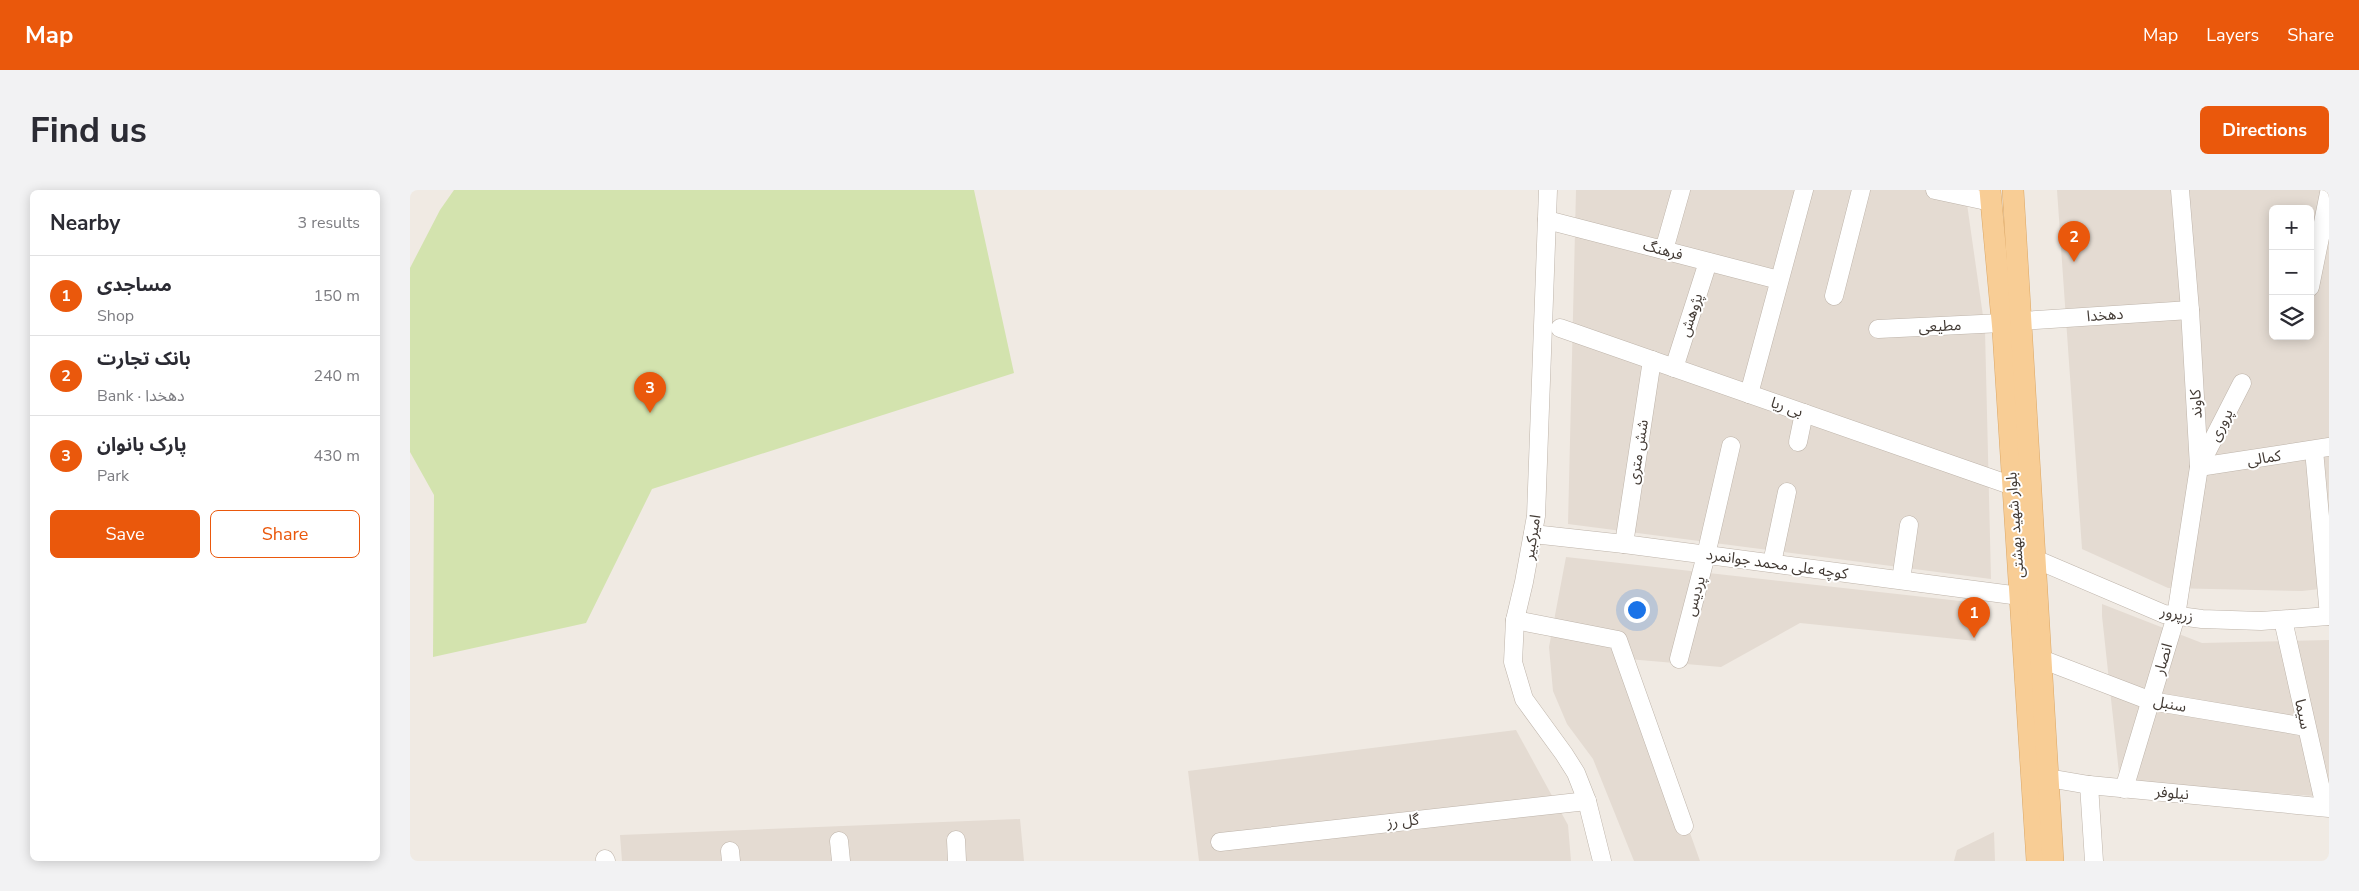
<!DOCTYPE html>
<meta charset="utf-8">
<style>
:root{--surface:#fff;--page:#f2f2f3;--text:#2b2b33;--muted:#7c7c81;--line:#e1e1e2;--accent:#ea580c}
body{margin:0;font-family:"Nunito Sans","Noto Sans Arabic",sans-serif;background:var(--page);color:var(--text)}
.controls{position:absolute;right:15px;top:15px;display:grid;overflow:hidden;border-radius:8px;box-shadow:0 2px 12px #0003}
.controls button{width:45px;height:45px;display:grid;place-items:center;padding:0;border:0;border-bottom:1px solid var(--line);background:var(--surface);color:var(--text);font:25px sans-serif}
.you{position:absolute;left:1226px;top:419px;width:18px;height:18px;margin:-12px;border:4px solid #fff;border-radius:50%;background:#1a73e8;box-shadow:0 0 0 8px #1a73e833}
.badge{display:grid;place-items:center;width:32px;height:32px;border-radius:50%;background:var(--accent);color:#fff;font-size:16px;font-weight:700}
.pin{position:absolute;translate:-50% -41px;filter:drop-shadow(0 1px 2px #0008)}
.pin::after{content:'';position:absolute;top:26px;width:18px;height:15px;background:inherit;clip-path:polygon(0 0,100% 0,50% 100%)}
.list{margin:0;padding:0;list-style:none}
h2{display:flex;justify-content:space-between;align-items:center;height:65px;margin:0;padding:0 20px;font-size:21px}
h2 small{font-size:16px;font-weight:400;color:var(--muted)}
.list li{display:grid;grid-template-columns:32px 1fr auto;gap:15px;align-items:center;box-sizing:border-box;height:80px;padding:0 20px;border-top:1px solid var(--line)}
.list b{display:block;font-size:19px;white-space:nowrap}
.list p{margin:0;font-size:16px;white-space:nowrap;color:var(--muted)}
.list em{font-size:16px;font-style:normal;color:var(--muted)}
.actions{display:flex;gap:10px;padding:15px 20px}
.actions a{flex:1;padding:11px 0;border:1px solid var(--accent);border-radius:8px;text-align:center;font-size:18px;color:var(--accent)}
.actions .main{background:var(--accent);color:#fff}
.icon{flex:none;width:28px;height:28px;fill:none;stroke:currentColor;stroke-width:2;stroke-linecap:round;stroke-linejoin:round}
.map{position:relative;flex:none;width:1919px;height:671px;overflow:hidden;border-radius:8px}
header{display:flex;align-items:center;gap:30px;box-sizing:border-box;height:70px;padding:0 25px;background:var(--accent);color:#fff}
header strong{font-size:24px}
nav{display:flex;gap:28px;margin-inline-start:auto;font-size:18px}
.intro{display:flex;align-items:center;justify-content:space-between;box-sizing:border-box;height:120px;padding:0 30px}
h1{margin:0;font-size:35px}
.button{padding:12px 22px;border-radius:8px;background:var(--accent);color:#fff;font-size:18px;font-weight:700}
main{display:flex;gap:30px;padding:0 30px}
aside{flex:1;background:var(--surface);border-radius:8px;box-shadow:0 2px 12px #0003}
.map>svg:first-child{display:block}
.residential{fill:#e4dbd2;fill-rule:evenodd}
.green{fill:#d3e3ae}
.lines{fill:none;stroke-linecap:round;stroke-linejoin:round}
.minor-casing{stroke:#beb4aa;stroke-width:19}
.major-casing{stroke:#dba766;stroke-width:22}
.minor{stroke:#fff;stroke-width:18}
.major{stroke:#f8cd95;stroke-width:21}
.labels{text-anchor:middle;stroke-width:4;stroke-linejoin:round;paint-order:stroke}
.street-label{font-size:15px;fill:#423a34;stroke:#fff}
</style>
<header>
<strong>Map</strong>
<nav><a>Map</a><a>Layers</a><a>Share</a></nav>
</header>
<div class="intro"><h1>Find us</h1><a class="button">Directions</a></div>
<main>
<aside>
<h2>Nearby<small>3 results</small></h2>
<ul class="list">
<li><span class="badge">1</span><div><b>مساجدی</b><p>Shop</p></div><em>150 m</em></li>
<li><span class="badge">2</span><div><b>بانک تجارت</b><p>Bank · دهخدا</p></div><em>240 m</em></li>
<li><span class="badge">3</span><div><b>پارک بانوان</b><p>Park</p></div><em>430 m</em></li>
</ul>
<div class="actions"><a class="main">Save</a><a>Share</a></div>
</aside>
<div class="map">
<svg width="1919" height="671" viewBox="0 0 1919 671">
<rect width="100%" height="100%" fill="#f0eae3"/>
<g class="residential">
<path d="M1166,0H1555L1575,140L1581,389L1158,334Z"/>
<path d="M1647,0H1919V398L1892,401L1758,398L1672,359ZM1863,19H1900V146H1863Z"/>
<path d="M1156,367L1568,413L1566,451L1390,433L1311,477L1218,469L1290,671H1224L1183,569L1157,534L1143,501L1139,457Z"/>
<path d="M1692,414L1792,453L1919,450V607L1710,592L1692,426Z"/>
<path d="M1106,540L1158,635L1161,671H789L778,581Z"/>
<path d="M610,629L614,671H212L210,645Z"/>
<path d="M1584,642L1585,671H1544L1547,660Z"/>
</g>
<path class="green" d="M44,0H564L604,183L242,299L176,433L23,467L24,305L0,262V78L30,20Z"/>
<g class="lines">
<defs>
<g id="minor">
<path d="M1138,0L1126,326L1114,392L1105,430L1103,472L1114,509L1154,564L1166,583L1177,611L1192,671"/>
<path d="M1525,0L1581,12"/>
<path d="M1137,30L1369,90"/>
<path d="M1254,60L1271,0"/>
<path d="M1900,97L1919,3"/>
<path d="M1424,106L1451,0"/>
<path d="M1611,131L1780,120"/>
<path d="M1150,138L1603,296"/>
<path d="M1468,139L1592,133"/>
<path d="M1264,178L1298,72"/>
<path d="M1339,204L1394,0"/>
<path d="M1388,252L1394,223"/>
<path d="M1904,260L1919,426"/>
<path d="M1789,277L1919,257"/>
<path d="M1789,277L1832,193"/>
<path d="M1123,344L1214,354L1610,406"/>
<path d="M1214,354L1242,170"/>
<path d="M1625,369L1754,424L1792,429L1851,431L1919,426"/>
<path d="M1362,373L1377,302"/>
<path d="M1491,390L1499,335"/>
<path d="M1105,430L1208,450L1274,636"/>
<path d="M1873,430L1915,617"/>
<path d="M1269,469L1296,365L1321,256"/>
<path d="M1631,469L1741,511L1896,537"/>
<path d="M1638,588L1679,595L1919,618"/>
<path d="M1679,595L1684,671"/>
<path d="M1714,599L1766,426L1789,277L1780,120L1770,0"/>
<path d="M546,650L547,671"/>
<path d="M429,651L431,671"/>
<path d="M810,652L1177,611"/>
<path d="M320,661L321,671"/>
<path d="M195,669L196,671"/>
</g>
<g id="major">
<path d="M1580,0L1593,141L1627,671"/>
<path d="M1603,0L1643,671"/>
</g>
</defs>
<use href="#minor" class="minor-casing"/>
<use href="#major" class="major-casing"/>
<use href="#minor" class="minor"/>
<use href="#major" class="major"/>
</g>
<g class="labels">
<g class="street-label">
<text transform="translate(1253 60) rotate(15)" y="5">فرهنگ</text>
<text transform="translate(1281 125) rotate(-72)" y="5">پژوهش</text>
<text transform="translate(1695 125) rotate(-4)" y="5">دهخدا</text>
<text transform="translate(1530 136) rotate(-3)" y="5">مطیعی</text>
<text transform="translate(1786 214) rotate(-93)" y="5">کاوند</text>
<text transform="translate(1377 217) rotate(19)" y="5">بی ریا</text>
<text transform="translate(1811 235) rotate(-63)" y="5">پروری</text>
<text transform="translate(1228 262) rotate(-81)" y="5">شش متری</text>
<text transform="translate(1854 268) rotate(-9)" y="5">کمالی</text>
<text transform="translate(1605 335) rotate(-94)" y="5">بلوار شهید بهشتی</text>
<text transform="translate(1122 347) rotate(-81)" y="5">امیرکبیر</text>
<text transform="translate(1367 374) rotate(8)" y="5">کوچه علی محمد جوانمرد</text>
<text transform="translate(1285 406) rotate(-75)" y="5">پردیس</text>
<text transform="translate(1767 424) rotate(11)" y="5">زرپرور</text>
<text transform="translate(1753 469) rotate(-74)" y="5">انصار</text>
<text transform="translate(1760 514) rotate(11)" y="5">سنبل</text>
<text transform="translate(1893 524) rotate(78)" y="5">سیما</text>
<text transform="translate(1762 603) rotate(5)" y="5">نیلوفر</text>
<text transform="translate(993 631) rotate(-6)" y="5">گل رز</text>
</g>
</g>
</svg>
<div class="controls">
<button>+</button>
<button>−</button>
<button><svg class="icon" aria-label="layers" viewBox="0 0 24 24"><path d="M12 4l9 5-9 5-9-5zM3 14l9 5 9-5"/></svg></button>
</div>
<div class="you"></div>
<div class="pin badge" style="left:1564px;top:448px">1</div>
<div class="pin badge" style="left:1664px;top:72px">2</div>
<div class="pin badge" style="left:240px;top:223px">3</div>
</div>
</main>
